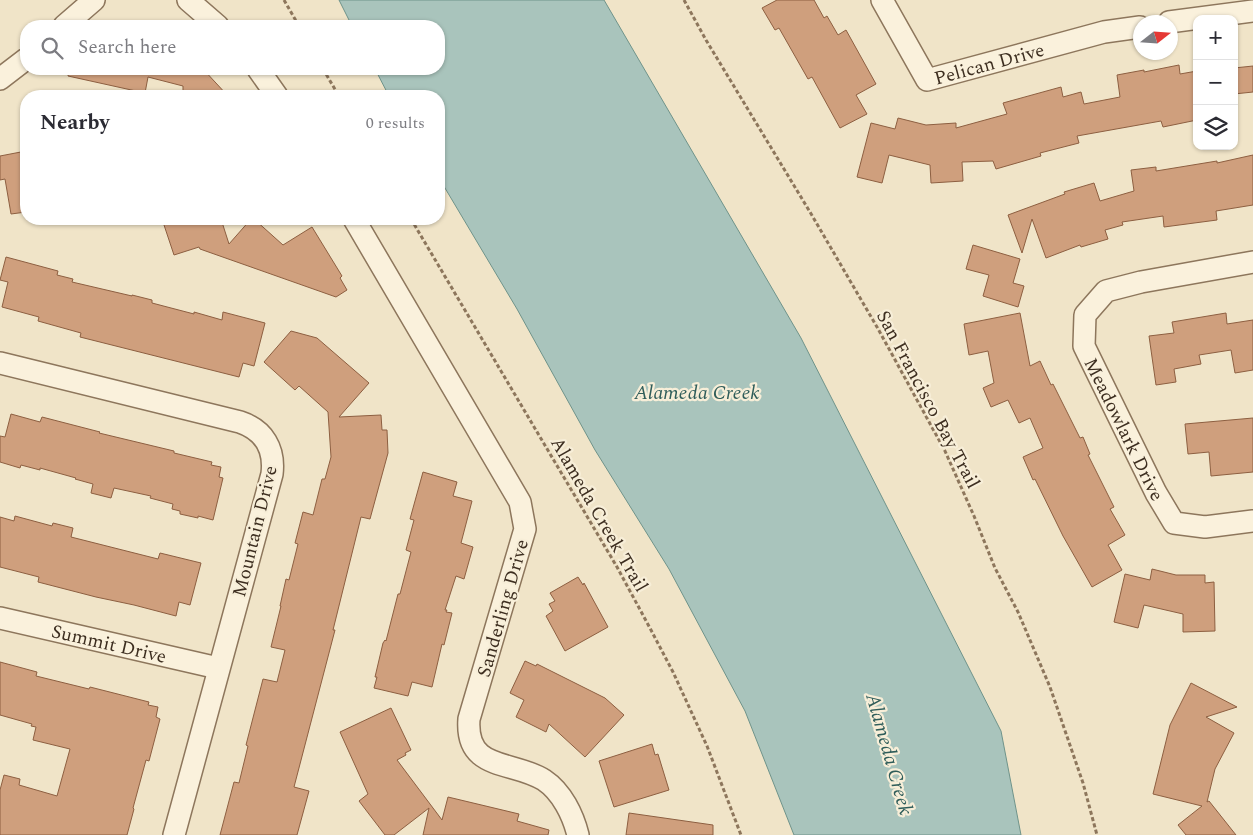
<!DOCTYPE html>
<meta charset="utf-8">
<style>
:root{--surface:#fff;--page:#f7f7f7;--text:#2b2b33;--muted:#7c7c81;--line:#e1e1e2}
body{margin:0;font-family:Spectral,serif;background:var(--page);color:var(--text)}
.controls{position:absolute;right:15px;top:15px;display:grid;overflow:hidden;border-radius:10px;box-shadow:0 1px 4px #0004}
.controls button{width:45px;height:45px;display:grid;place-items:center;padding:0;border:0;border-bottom:1px solid var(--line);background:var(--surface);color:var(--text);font:25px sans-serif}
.compass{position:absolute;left:1133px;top:15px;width:45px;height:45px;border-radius:50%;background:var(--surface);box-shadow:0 1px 4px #0004;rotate:73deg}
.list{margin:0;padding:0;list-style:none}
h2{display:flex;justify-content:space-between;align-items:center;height:65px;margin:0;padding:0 20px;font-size:21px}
h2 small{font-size:16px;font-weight:400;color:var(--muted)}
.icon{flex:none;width:28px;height:28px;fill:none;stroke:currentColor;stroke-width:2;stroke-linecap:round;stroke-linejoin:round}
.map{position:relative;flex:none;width:1253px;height:835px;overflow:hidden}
.search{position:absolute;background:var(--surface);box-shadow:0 1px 4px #0004;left:20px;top:20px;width:425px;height:55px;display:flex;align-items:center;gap:12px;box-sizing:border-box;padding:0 18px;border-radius:20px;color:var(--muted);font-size:19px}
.panel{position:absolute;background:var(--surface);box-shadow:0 1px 4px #0004;left:20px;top:90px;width:425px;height:135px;border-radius:20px}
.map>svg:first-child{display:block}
.water{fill:#a9c4bc;stroke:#6f938a}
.building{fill:#cf9f7d;stroke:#8d5f41}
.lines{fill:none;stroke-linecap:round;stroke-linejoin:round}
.minor-casing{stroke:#8d765c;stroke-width:24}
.path{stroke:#8d765c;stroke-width:3;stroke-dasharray:4 2.5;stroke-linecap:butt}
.minor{stroke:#faf1dc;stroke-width:21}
.labels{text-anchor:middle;stroke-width:4.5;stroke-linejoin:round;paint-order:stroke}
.street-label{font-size:19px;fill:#3d2e20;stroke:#f7eed8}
.water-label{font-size:20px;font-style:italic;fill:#2f5d5a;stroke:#f7eed8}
</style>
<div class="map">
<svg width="1253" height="835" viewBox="0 0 1253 835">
<rect width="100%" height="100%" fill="#f0e4c8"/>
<path class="water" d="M339,0H604L801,338L1001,731L1021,835H794L745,711L669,569L595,450L517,309L439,178V96H389L375,69H439V26H352Z"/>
<g class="building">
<path d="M777,0H814L824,18L827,16L838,35L846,30L876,84L856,95L867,114L840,128L812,77L808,79L779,28L775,30L762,8Z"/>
<path d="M1179,65L1180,74L1197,71V120L1163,127L1161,121L1077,136L1079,143L1040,153L1041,156L996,169L993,161L962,162L963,181L931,183L930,165L889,155L882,183L857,177L871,123L895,129L898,118L926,125L956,123V128L1007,114L1003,103L1061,87L1063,97L1081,92L1084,104L1120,97L1117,75L1144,70V72Z"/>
<path d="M1253,66V92L1234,94V68Z"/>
<path d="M69,69H203L228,96H183V86L148,77L145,93L68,76Z"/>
<path d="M26,151V212L11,214L5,179L0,180V156Z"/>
<path d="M1253,155V205L1216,211L1217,220L1164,227L1163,216L1122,222L1123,225L1105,230L1108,239L1081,247L1080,245L1046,258L1032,219L1022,253L1008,215L1065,194L1064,192L1094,183L1100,201L1134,191L1131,170L1156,167V171L1217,161V163Z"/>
<path d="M162,219H221L229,244L251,219H254L283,245L312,227L342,276L340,278L347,290L336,297L200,249L199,247L174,255Z"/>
<path d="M973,245L1020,259L1013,283L1024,286L1018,307L983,296L989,275L966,269Z"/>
<path d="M6,257L58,271L57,275L73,279L72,282L132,296V295L152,300V303L194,314V312L222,320L223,312L265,323L254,366L243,363L239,377L80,337L81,333L38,321L39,317L2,307L8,282L0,280Z"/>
<path d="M1020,313L1030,366L1040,361L1051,385L1053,384L1080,438L1083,437L1090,454L1088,455L1114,507L1110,509L1125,535L1108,545L1122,570L1092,587L1063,536L1035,479L1033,480L1023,457L1043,448L1030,418L1019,423L1008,400L991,407L983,388L994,383L988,351L969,355L964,324Z"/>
<path d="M1226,313L1227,324L1253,320V370L1235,373L1231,350L1199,355L1201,364L1174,369L1176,382L1156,385L1149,336L1174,333L1172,322Z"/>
<path d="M291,331L317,338L369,383L339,417L381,415L382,430H387L388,453L370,519L361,517L333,630H335L294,787L309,791L297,835H220L234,782L239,783L248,746L246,745L263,679L277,682L285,650L271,647L281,606H280L286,579L289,580L298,544L295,543L303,512L313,515L322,479H325L331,457L328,412L299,386L295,390L264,362Z"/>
<path d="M11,414L40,422L42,417L100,432L99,433L174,451V453L212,462L211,465L221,467L219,477L223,478L213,520L198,516V518L180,514V511L172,509L173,504L150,498L151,496L114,488L111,498L91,493L93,484L75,479L76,478L40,468V470L21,465L20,468L0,462V436L5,437Z"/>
<path d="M1253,418V472L1211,476L1209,452L1188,454L1185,424Z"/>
<path d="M423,472L457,482L453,496L472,501L461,543L473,547L464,579L456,576L445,610H447L446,612L452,613L444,645L442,644L432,687L412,682L408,696L374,688L377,677H375L383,643L385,640L386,641L398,594H400L411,552L406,550L414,520L410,519Z"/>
<path d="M15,516L52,526L53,523L73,528L71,537L158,559L160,553L201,563L190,605L179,602L176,616L134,605L96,597L38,582L39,577L0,567V517L14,521Z"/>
<path d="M1152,569L1176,575H1205V583L1214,582L1215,631L1183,632V614L1144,605L1138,628L1114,622L1125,574L1150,580Z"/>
<path d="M578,577L583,585L584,583L608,627L565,651L546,616L553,611L549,604L555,601L550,593Z"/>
<path d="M525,661L536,666L537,664L605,698L624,715L585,757L549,724L546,732L516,717L524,700L510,693Z"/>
<path d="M0,662L37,672L36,676L89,689L90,687L149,702L148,705L158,707L156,717L160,719L149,761L146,760L133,808L134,809L127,835H0V790L4,775L20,779L19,785L57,796L70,749L33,740L36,727L31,726L32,724L0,715Z"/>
<path d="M1191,683L1237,707L1206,717L1234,733L1215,769L1207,802L1209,801L1236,835H1186L1178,825L1202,806L1153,794L1170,725Z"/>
<path d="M391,708L411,750L405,753L406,755L397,760L442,820L448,797L519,814L517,821L549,830L548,835H423L429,808L394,835H385L359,801L368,794L340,732Z"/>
<path d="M652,744L655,755L658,754L669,790L614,807L599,761Z"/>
<path d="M629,813L713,825V835H626Z"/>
</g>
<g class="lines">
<defs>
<g id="minor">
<path d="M188,0L218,26"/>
<path id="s1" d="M882,0L927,80L1104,32L1140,27"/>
<path d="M1169,22L1253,11"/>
<path d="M64,26L94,0"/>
<path d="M258,69L277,96"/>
<path d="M0,79L26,59"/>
<path d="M354,219L520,502L525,529L469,719C465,772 513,760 544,780C562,792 573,815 578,835"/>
<path id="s2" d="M1253,262L1141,282L1106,291L1085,315L1084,346L1156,493L1174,523L1205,527L1253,521"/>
<path d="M0,363L240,422C264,430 275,449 272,474L174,835"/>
<path id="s3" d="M0,618L218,668"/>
</g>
</defs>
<use href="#minor" class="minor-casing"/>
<g class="path">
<path d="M284,0L299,26"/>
<path d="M684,0L706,40L810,212L877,327L945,451L974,516L995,568L1018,612L1050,687L1083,783L1097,835"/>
<path d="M323,69L339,96"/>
<path d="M411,219L617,567L651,630L673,672L707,746L741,835"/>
</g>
<use href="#minor" class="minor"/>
</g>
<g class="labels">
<g class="street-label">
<text dy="7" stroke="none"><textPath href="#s1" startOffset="156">Pelican Drive</textPath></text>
<text transform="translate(929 399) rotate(62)" y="7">San Francisco Bay Trail</text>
<text dy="7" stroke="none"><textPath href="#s2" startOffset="305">Meadowlark Drive</textPath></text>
<text transform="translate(600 514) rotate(60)" y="7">Alameda Creek Trail</text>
<text transform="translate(254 531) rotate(-76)" y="7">Mountain Drive</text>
<text transform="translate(502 608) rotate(-74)" y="7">Sanderling Drive</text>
<text dy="7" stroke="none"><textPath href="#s3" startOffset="112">Summit Drive</textPath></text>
</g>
<g class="water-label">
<text x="697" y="399">Alameda Creek</text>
<text transform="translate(890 754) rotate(74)" y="7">Alameda Creek</text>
</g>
</g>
</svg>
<div class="controls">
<button>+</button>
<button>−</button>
<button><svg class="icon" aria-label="layers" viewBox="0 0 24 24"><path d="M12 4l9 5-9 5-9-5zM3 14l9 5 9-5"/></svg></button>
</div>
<svg class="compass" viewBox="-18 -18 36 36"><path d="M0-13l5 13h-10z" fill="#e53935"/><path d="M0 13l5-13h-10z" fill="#7c7c81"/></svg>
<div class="search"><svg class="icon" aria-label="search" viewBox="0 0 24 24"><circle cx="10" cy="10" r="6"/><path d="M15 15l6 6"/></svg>Search here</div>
<section class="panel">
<h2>Nearby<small>0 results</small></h2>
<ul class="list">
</ul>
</section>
</div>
